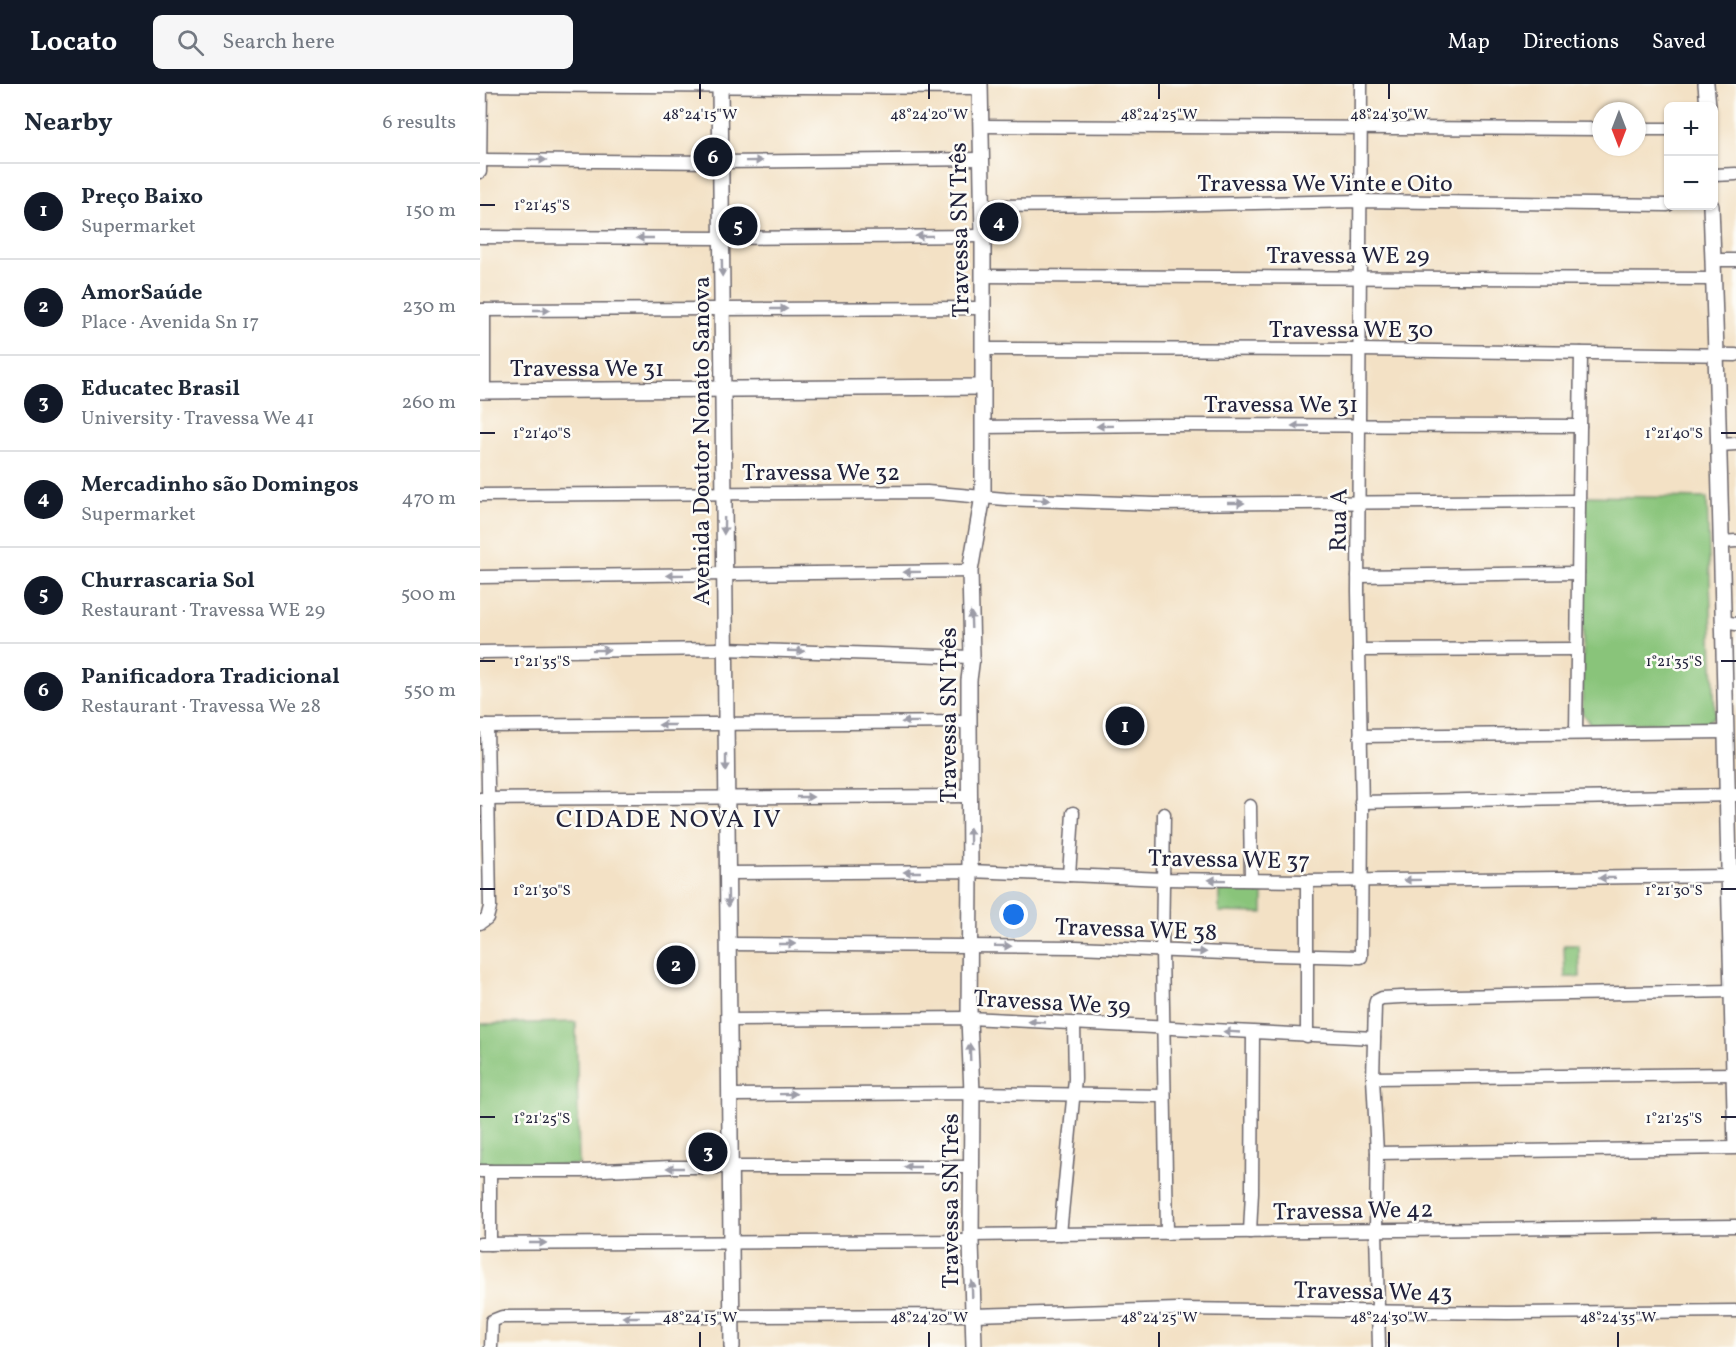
<!DOCTYPE html>
<meta charset="utf-8">
<style>
:root{--surface:#fff;--page:#f6f6f7;--text:#1f2937;--muted:#747a83;--line:#e0e1e3;--accent:#111827}
body{margin:0;font-family:Vollkorn,serif;background:var(--page);color:var(--text)}
.controls{position:absolute;right:18px;top:18px;display:grid;overflow:hidden;border-radius:9px;box-shadow:0 2px 4px #0004}
.controls button{width:54px;height:54px;display:grid;place-items:center;padding:0;border:0;border-bottom:2px solid var(--line);background:var(--surface);color:var(--text);font:30px sans-serif}
.compass{position:absolute;left:1112px;top:18px;width:54px;height:54px;border-radius:50%;background:var(--surface);box-shadow:0 2px 4px #0004;rotate:180deg}
.you{position:absolute;left:534px;top:831px;width:21px;height:21px;margin:-15px;border:4px solid #fff;border-radius:50%;background:#1a73e8;box-shadow:0 0 0 9px #1a73e833}
.badge{display:grid;place-items:center;width:39px;height:39px;border-radius:50%;background:var(--accent);color:#fff;font-size:20px;font-weight:700}
.pin{position:absolute;translate:-50% -50%;border:3px solid #fff;box-shadow:0 2px 6px #0006}
.list{margin:0;padding:0;list-style:none}
h2{display:flex;justify-content:space-between;align-items:center;height:78px;margin:0;padding:0 24px;font-size:26px}
h2 small{font-size:20px;font-weight:400;color:var(--muted)}
.list li{display:grid;grid-template-columns:39px 1fr auto;gap:18px;align-items:center;box-sizing:border-box;height:96px;padding:0 24px;border-top:2px solid var(--line)}
.list b{display:block;font-size:22px;white-space:nowrap}
.list p{margin:0;font-size:20px;white-space:nowrap;color:var(--muted)}
.list em{font-size:20px;font-style:normal;color:var(--muted)}
.icon{flex:none;width:33px;height:33px;fill:none;stroke:currentColor;stroke-width:2;stroke-linecap:round;stroke-linejoin:round}
.map{position:relative;flex:none;width:1256px;height:1263px;overflow:hidden}
header{display:flex;align-items:center;gap:36px;box-sizing:border-box;height:84px;padding:0 30px;background:var(--accent);color:#fff}
header strong{font-size:28px}
nav{display:flex;gap:33px;margin-inline-start:auto;font-size:21px}
.search{width:420px;height:54px;background:var(--page);display:flex;align-items:center;gap:15px;box-sizing:border-box;padding:0 21px;border-radius:9px;color:var(--muted);font-size:22px}
main{display:flex}
aside{flex:1;background:var(--surface)}
.map>svg:first-child{display:block}
.green{fill:#89c47a;stroke:#56735a;stroke-width:1.5}
.lines{fill:none;stroke-linecap:round;stroke-linejoin:round}
.minor-casing{stroke:#6b656b;stroke-width:15}
.major-casing{stroke:#6b656b;stroke-width:18}
.minor{stroke:#fff;stroke-width:12}
.major{stroke:#fff;stroke-width:15}
.oneway{fill:#9c9ca7}
.ticks{fill:none;stroke:#22223b;stroke-width:2}
.labels{text-anchor:middle;stroke-width:5;stroke-linejoin:round;paint-order:stroke}
.street-label{font-size:24px;fill:#22223b;stroke:#fdfcf7}
.neighbourhood-label{font-size:26px;letter-spacing:1.5px;fill:#22223b;stroke:#fdfcf7}
.ticks-label{font-size:15px;text-anchor:middle;fill:#22223b;stroke:#fdfcf7;stroke-width:5;stroke-linejoin:round;paint-order:stroke}
</style>
<header>
<strong>Locato</strong>
<div class="search"><svg class="icon" aria-label="search" viewBox="0 0 24 24"><circle cx="10" cy="10" r="6"/><path d="M15 15l6 6"/></svg>Search here</div>
<nav><a>Map</a><a>Directions</a><a>Saved</a></nav>
</header>
<main>
<aside>
<h2>Nearby<small>6 results</small></h2>
<ul class="list">
<li><span class="badge">1</span><div><b>Preço Baixo</b><p>Supermarket</p></div><em>150 m</em></li>
<li><span class="badge">2</span><div><b>AmorSaúde</b><p>Place · Avenida Sn 17</p></div><em>230 m</em></li>
<li><span class="badge">3</span><div><b>Educatec Brasil</b><p>University · Travessa We 41</p></div><em>260 m</em></li>
<li><span class="badge">4</span><div><b>Mercadinho são Domingos</b><p>Supermarket</p></div><em>470 m</em></li>
<li><span class="badge">5</span><div><b>Churrascaria Sol</b><p>Restaurant · Travessa WE 29</p></div><em>500 m</em></li>
<li><span class="badge">6</span><div><b>Panificadora Tradicional</b><p>Restaurant · Travessa We 28</p></div><em>550 m</em></li>
</ul>
</aside>
<div class="map">
<svg width="1256" height="1263" viewBox="0 0 1256 1263">
<rect width="100%" height="100%" fill="#fdfcf7"/>
<filter id="ink" filterUnits="userSpaceOnUse"><feTurbulence type="fractalNoise" baseFrequency=".0167" numOctaves="2"/><feDisplacementMap in="SourceGraphic" scale="12" xChannelSelector="R" yChannelSelector="G"/><feConvolveMatrix kernelMatrix="1 2 1 2 8 2 1 2 1" color-interpolation-filters="sRGB"/></filter>
<filter id="wash" filterUnits="userSpaceOnUse"><feTurbulence type="fractalNoise" baseFrequency=".008" numOctaves="4" result="noise"/><feDisplacementMap in="SourceGraphic" scale="24" xChannelSelector="R" yChannelSelector="G"/><feGaussianBlur stdDeviation="1.35" result="paint"/><feColorMatrix in="noise" values="0 0 0 0 0 0 0 0 0 0 0 0 0 0 0 0 0 1.4 0 .05"/><feComposite in="paint" operator="in"/></filter>
<g filter="url(#wash)">
<rect width="100%" height="100%" fill="#f3e1c5"/>
<g class="green">
<path d="M1105,412L1227,414L1235,632L1226,639L1110,640L1102,629Z"/>
<path d="M739,806L783,807V829L739,828Z"/>
<path d="M1084,861H1099L1100,893H1085Z"/>
<path d="M96,938L99,1081L0,1083V940Z"/>
</g>
</g>
<g filter="url(#ink)">
<g class="lines">
<defs>
<g id="minor">
<path d="M0,1L500,4"/>
<path d="M501,42L1121,45"/>
<path d="M1157,45H1188"/>
<path d="M0,76L241,78L501,75"/>
<path d="M0,88L1,0"/>
<path d="M1234,91L1256,90"/>
<path d="M501,122L675,121L880,117L1188,121"/>
<path d="M0,153L241,154L503,152"/>
<path d="M1234,176H1256"/>
<path d="M502,192L1234,195"/>
<path d="M0,226L502,224"/>
<path d="M4,226V307"/>
<path d="M503,265L880,266L1256,271"/>
<path d="M503,343L677,341L1100,342"/>
<path d="M1240,361L1256,360"/>
<path d="M0,411L447,408L525,415L675,420L1099,417"/>
<path d="M1242,458L1256,457"/>
<path d="M878,492L1098,489"/>
<path d="M0,493L490,487"/>
<path d="M1243,538L1256,540"/>
<path d="M879,566L1097,565"/>
<path d="M0,568L245,565L492,573"/>
<path d="M0,642L489,638"/>
<path d="M1096,649L1101,269"/>
<path d="M880,652L1245,648"/>
<path d="M0,715L490,712"/>
<path d="M881,718L1256,711"/>
<path d="M770,722L771,796"/>
<path d="M684,730L682,867L687,1149"/>
<path d="M248,789L490,787L684,795L827,797L1249,792"/>
<path d="M589,791L593,729"/>
<path d="M827,797V952"/>
<path d="M0,839L7,834L10,823L7,642"/>
<path d="M248,860L596,863L794,871L881,873L882,726L878,507L881,0"/>
<path d="M248,936L489,934L894,954"/>
<path d="M893,994L1254,990"/>
<path d="M249,1011L492,1009L684,1012"/>
<path d="M897,1069L1256,1064"/>
<path d="M0,1087H102L191,1083H491"/>
<path d="M770,1148L772,1108L773,949"/>
<path d="M580,1150L595,995L594,940"/>
<path d="M491,1151L1256,1142"/>
<path d="M0,1160L491,1157"/>
<path d="M10,1160V1087"/>
<path d="M11,1263L12,1237L22,1233L493,1231L698,1225L1027,1229L1256,1227"/>
<path d="M899,1263L896,1146L897,1069L893,994L895,921L896,917L902,914L921,913L1252,907"/>
</g>
<g id="major">
<path d="M240,0L252,1263"/>
<path d="M1226,0L1228,22"/>
<path d="M1231,122C1243,435 1247,748 1256,1062"/>
<path d="M0,307L502,303"/>
<path d="M494,1263L491,1157L492,1009L489,934L490,787L489,638V596L492,573L490,487L503,412V152L500,0"/>
</g>
</defs>
<use href="#minor" class="minor-casing"/>
<use href="#major" class="major-casing"/>
<use href="#minor" class="minor"/>
<use href="#major" class="major"/>
</g>
<defs><path id="oneway-solid" d="M-6-.8H1V-3.2L6.5 0L1 3.2V.8H-6Z" transform="scale(1.5)"/></defs>
<g class="oneway">
<use href="#oneway-solid" transform="translate(58 76)"/>
<use href="#oneway-solid" transform="translate(274 77) rotate(-1)"/>
<use href="#oneway-solid" transform="translate(444 152) rotate(179)"/>
<use href="#oneway-solid" transform="translate(165 154) rotate(-180)"/>
<use href="#oneway-solid" transform="translate(242 184) rotate(89)"/>
<use href="#oneway-solid" transform="translate(299 225)"/>
<use href="#oneway-solid" transform="translate(62 226)"/>
<use href="#oneway-solid" transform="translate(625 342) rotate(179)"/>
<use href="#oneway-solid" transform="translate(820 342) rotate(-180)"/>
<use href="#oneway-solid" transform="translate(561 416) rotate(2)"/>
<use href="#oneway-solid" transform="translate(756 419)"/>
<use href="#oneway-solid" transform="translate(244 442) rotate(91)"/>
<use href="#oneway-solid" transform="translate(432 488) rotate(179)"/>
<use href="#oneway-solid" transform="translate(195 491) rotate(179)"/>
<use href="#oneway-solid" transform="translate(491 536) rotate(-92)"/>
<use href="#oneway-solid" transform="translate(121 566) rotate(-1)"/>
<use href="#oneway-solid" transform="translate(316 567) rotate(2)"/>
<use href="#oneway-solid" transform="translate(430 638) rotate(179)"/>
<use href="#oneway-solid" transform="translate(187 641) rotate(180)"/>
<use href="#oneway-solid" transform="translate(246 679) rotate(90)"/>
<use href="#oneway-solid" transform="translate(325 713)"/>
<use href="#oneway-solid" transform="translate(490 752) rotate(-91)"/>
<use href="#oneway-solid" transform="translate(432 788) rotate(180)"/>
<use href="#oneway-solid" transform="translate(1127 794) rotate(179)"/>
<use href="#oneway-solid" transform="translate(737 796) rotate(-179)"/>
<use href="#oneway-solid" transform="translate(932 796) rotate(179)"/>
<use href="#oneway-solid" transform="translate(248 814) rotate(89)"/>
<use href="#oneway-solid" transform="translate(307 860)"/>
<use href="#oneway-solid" transform="translate(523 862) rotate(1)"/>
<use href="#oneway-solid" transform="translate(718 868) rotate(2)"/>
<use href="#oneway-solid" transform="translate(557 938) rotate(-177)"/>
<use href="#oneway-solid" transform="translate(752 948) rotate(-177)"/>
<use href="#oneway-solid" transform="translate(490 968) rotate(-92)"/>
<use href="#oneway-solid" transform="translate(308 1010) rotate(-1)"/>
<use href="#oneway-solid" transform="translate(432 1083) rotate(180)"/>
<use href="#oneway-solid" transform="translate(195 1084) rotate(180)"/>
<use href="#oneway-solid" transform="translate(58 1159)"/>
<use href="#oneway-solid" transform="translate(492 1205) rotate(-92)"/>
<use href="#oneway-solid" transform="translate(151 1233) rotate(180)"/>
</g>
</g>
<path class="ticks" d="M220,0V15M449,0V15M679,0V15M909,0V15M0,121H15M0,349H15M1241,349H1256M0,577H15M1241,577H1256M0,805H15M1241,805H1256M0,1033H15M1241,1033H1256M220,1248V1263M449,1248V1263M679,1248V1263M909,1248V1263M1138,1248V1263"/>
<g class="labels">
<g class="street-label">
<text x="845" y="107">Travessa We Vinte e Oito</text>
<text transform="translate(479 146) rotate(-91)" y="8">Travessa SN Três</text>
<text x="868" y="179">Travessa WE 29</text>
<text x="871" y="253">Travessa WE 30</text>
<text x="107" y="292">Travessa We 31</text>
<text x="801" y="328">Travessa We 31</text>
<text transform="translate(221 357) rotate(-90)" y="8">Avenida Doutor Nonato Sanova</text>
<text x="341" y="396">Travessa We 32</text>
<text transform="translate(858 436) rotate(-89)" y="8">Rua A</text>
<text transform="translate(468 631) rotate(-90)" y="8">Travessa SN Três</text>
<text transform="translate(749 775) rotate(1)" y="8">Travessa WE 37</text>
<text transform="translate(656 845) rotate(2)" y="8">Travessa WE 38</text>
<text transform="translate(572 918) rotate(3)" y="8">Travessa We 39</text>
<text transform="translate(470 1117) rotate(-90)" y="8">Travessa SN Três</text>
<text transform="translate(873 1126) rotate(-1)" y="8">Travessa We 42</text>
<text transform="translate(893 1207) rotate(1)" y="8">Travessa We 43</text>
</g>
<g class="neighbourhood-label">
<text x="189" y="743">CIDADE NOVA IV</text>
</g>
</g>
<g class="ticks-label">
<text x="220" y="35">48°24'15"W</text>
<text x="449" y="35">48°24'20"W</text>
<text x="679" y="35">48°24'25"W</text>
<text x="909" y="35">48°24'30"W</text>
<text x="62" y="126">1°21'45"S</text>
<text x="1194" y="354">1°21'40"S</text>
<text x="62" y="354">1°21'40"S</text>
<text x="1194" y="582">1°21'35"S</text>
<text x="62" y="582">1°21'35"S</text>
<text x="1194" y="811">1°21'30"S</text>
<text x="62" y="811">1°21'30"S</text>
<text x="1194" y="1039">1°21'25"S</text>
<text x="62" y="1039">1°21'25"S</text>
<text x="220" y="1238">48°24'15"W</text>
<text x="449" y="1238">48°24'20"W</text>
<text x="679" y="1238">48°24'25"W</text>
<text x="909" y="1238">48°24'30"W</text>
<text x="1138" y="1238">48°24'35"W</text>
</g>
</svg>
<div class="controls">
<button>+</button>
<button>−</button>
</div>
<svg class="compass" viewBox="-18 -18 36 36"><path d="M0-13l5 13h-10z" fill="#e53935"/><path d="M0 13l5-13h-10z" fill="#747a83"/></svg>
<div class="you"></div>
<div class="pin badge" style="left:645px;top:642px">1</div>
<div class="pin badge" style="left:196px;top:881px">2</div>
<div class="pin badge" style="left:228px;top:1068px">3</div>
<div class="pin badge" style="left:519px;top:138px">4</div>
<div class="pin badge" style="left:258px;top:142px">5</div>
<div class="pin badge" style="left:233px;top:73px">6</div>
</div>
</main>
